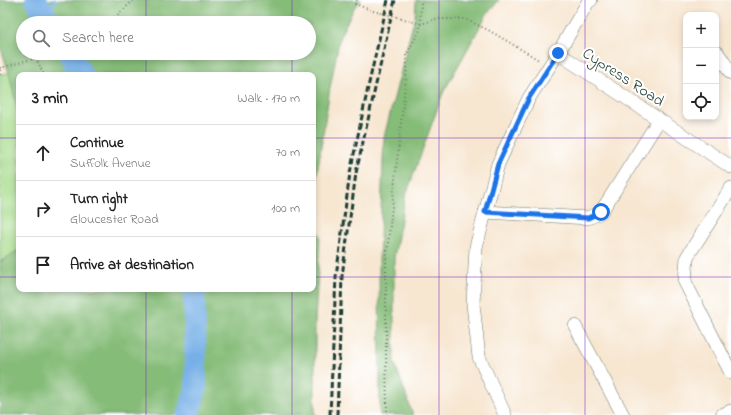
<!DOCTYPE html>
<meta charset="utf-8">
<style>
:root{--surface:#fff;--page:#f2f2f2;--text:#222;--muted:#767676;--line:#e0e0e0}
body{margin:0;font-family:"Indie Flower",sans-serif;background:var(--page);color:var(--text)}
.controls{position:absolute;right:12px;top:12px;display:grid;overflow:hidden;border-radius:8px;box-shadow:0 2px 6px #0003}
.controls button{width:36px;height:36px;display:grid;place-items:center;padding:0;border:0;border-bottom:1px solid var(--line);background:var(--surface);color:var(--text);font:20px sans-serif}
.stop{position:absolute;width:12px;height:12px;margin:-9px;border:3px solid #1a73e8;border-radius:50%;background:#fff}
.stop.end{background:#1a73e8;border-color:#fff;box-shadow:0 1px 4px #0008}
.list{margin:0;padding:0;list-style:none}
h2{display:flex;justify-content:space-between;align-items:center;height:52px;margin:0;padding:0 16px;font-size:17px}
h2 small{font-size:13px;font-weight:400;color:var(--muted)}
.list li{display:grid;grid-template-columns:26px 1fr auto;gap:12px;align-items:center;box-sizing:border-box;height:56px;padding:0 16px;border-top:1px solid var(--line)}
.list b{display:block;font-size:15px;white-space:nowrap}
.list p{margin:0;font-size:13px;white-space:nowrap;color:var(--muted)}
.list em{font-size:13px;font-style:normal;color:var(--muted)}
.icon{flex:none;width:22px;height:22px;fill:none;stroke:currentColor;stroke-width:2;stroke-linecap:round;stroke-linejoin:round}
.map{position:relative;flex:none;width:731px;height:415px;overflow:hidden}
.search{position:absolute;background:var(--surface);box-shadow:0 2px 6px #0003;left:16px;top:16px;width:300px;height:44px;display:flex;align-items:center;gap:10px;box-sizing:border-box;padding:0 14px;border-radius:22px;color:var(--muted);font-size:15px}
.panel{position:absolute;background:var(--surface);box-shadow:0 2px 6px #0003;left:16px;top:72px;width:300px;height:220px;border-radius:8px}
.map>svg:first-child{display:block}
.green{fill:#a7dc8c;stroke:#638c60}
.forest{fill:#85bc78;stroke:#527c56;fill-rule:evenodd}
.lines{fill:none;stroke-linecap:round;stroke-linejoin:round}
.stream{stroke:#77b0e7;stroke-width:3.5}
.river{stroke:#77b0e7;stroke-width:22}
.minor-casing{stroke:#6b786b;stroke-width:14}
.path{stroke:#6b786b;stroke-width:2;stroke-dasharray:1 3;stroke-linecap:butt}
.minor{stroke:#fff;stroke-width:13}
.rail{stroke:#1f3d34;stroke-width:3;stroke-dasharray:6 3;stroke-linecap:butt}
.path-bridge{stroke:#6b786b;stroke-width:2;stroke-dasharray:1 3;stroke-linecap:butt}
.route{stroke:#1a73e8;stroke-width:5}
.grid{fill:none;stroke:#7b2cbf;stroke-width:1;stroke-opacity:0.55}
.labels{text-anchor:middle;stroke-width:4;stroke-linejoin:round;paint-order:stroke}
.street-label{font-size:16px;fill:#1f3d34;stroke:#fff}
</style>
<div class="map">
<svg width="731" height="415" viewBox="0 0 731 415">
<rect width="100%" height="100%" fill="#fff"/>
<filter id="ink" filterUnits="userSpaceOnUse"><feTurbulence type="fractalNoise" baseFrequency=".025" numOctaves="2"/><feDisplacementMap in="SourceGraphic" scale="8" xChannelSelector="R" yChannelSelector="G"/><feConvolveMatrix kernelMatrix="1 2 1 2 8 2 1 2 1" color-interpolation-filters="sRGB"/></filter>
<filter id="wash" filterUnits="userSpaceOnUse"><feTurbulence type="fractalNoise" baseFrequency=".012" numOctaves="4" result="noise"/><feDisplacementMap in="SourceGraphic" scale="16" xChannelSelector="R" yChannelSelector="G"/><feGaussianBlur stdDeviation="0.9" result="paint"/><feColorMatrix in="noise" values="0 0 0 0 0 0 0 0 0 0 0 0 0 0 0 0 0 1.4 0 .05"/><feComposite in="paint" operator="in"/></filter>
<g filter="url(#wash)">
<rect width="100%" height="100%" fill="#f7e6d0"/>
<path class="green" d="M9,73L19,116V250L0,262V74Z"/>
<g class="forest">
<path d="M0,0H361L360,2L355,6L340,36L330,88L313,200V75H19V115L9,73L0,46ZM23,23H309V53H23Z"/>
<path d="M416,0H499L487,14L443,93L405,198L394,258V361L413,415H380L379,260L384,137L415,16Z"/>
<path d="M313,220L315,228L320,235L315,322V415H0V262L19,250V289H313Z"/>
</g>
<g class="lines">
<path class="stream" d="M46,17L55,0"/>
<g class="river">
<path d="M36,0L50,23"/>
<path d="M69,53L82,75"/>
<path d="M188,415L196,389L194,289"/>
</g>
</g>
</g>
<g filter="url(#ink)">
<g class="lines">
<defs>
<g id="minor">
<path d="M717,52L731,73"/>
<path d="M558,53L731,167"/>
<path d="M731,188L687,257L685,282L731,373"/>
<path d="M485,212L588,218L601,212L659,120"/>
<path d="M575,326L623,415"/>
<path d="M505,415L479,357L473,304L476,247L498,164L529,98L558,53L588,2L591,0"/>
<path d="M722,415L731,411"/>
</g>
</defs>
<use href="#minor" class="minor-casing"/>
<g class="path">
<path d="M357,0L355,4L373,11"/>
<path d="M401,18L421,24L436,19H465L490,31L539,60"/>
<path d="M109,23L134,0"/>
<path d="M36,58L44,75"/>
<path d="M0,68L54,53"/>
<path d="M0,75V68"/>
<path d="M387,415L386,350V263L407,68L406,55L420,30L421,1L422,0"/>
</g>
<use href="#minor" class="minor"/>
<g class="rail">
<path d="M330,415L336,277L350,173L369,83L388,0"/>
<path d="M337,415L342,276L356,173L395,0"/>
</g>
<path class="path-bridge" d="M373,11L401,18"/>
</g>
</g>
<g class="lines" filter="url(#ink)">
<path class="route" d="M558,53L529,98L498,164L485,212L588,218L601,212"/>
</g>
<path class="grid" d="M146,0V23M292,0V23M439,0V415M585,0V415M146,53V75M292,53V75M0,138H19M313,138H731M0,277H19M313,277H731M146,289V415M292,289V415"/>
<g class="labels">
<g class="street-label">
<text transform="translate(624 76) rotate(33)" y="6">Cypress Road</text>
</g>
</g>
</svg>
<div class="controls">
<button>+</button>
<button>−</button>
<button><svg class="icon" aria-label="locate" viewBox="0 0 24 24"><circle cx="12" cy="12" r="6"/><path d="M12 2v4M12 18v4M2 12h4M18 12h4"/></svg></button>
</div>
<div class="stop" style="left:601px;top:212px"></div>
<div class="stop end" style="left:558px;top:53px"></div>
<div class="search"><svg class="icon" aria-label="search" viewBox="0 0 24 24"><circle cx="10" cy="10" r="6"/><path d="M15 15l6 6"/></svg>Search here</div>
<section class="panel">
<h2>3 min<small>Walk · 170 m</small></h2>
<ul class="list">
<li><svg class="icon" aria-label="ahead" viewBox="0 0 24 24"><path d="M12 20V5M6 11l6-6 6 6"/></svg><div><b>Continue</b><p>Suffolk Avenue</p></div><em>70 m</em></li>
<li><svg class="icon" aria-label="right" viewBox="0 0 24 24"><path d="M7 20v-9h11M14 6l5 5-5 5"/></svg><div><b>Turn right</b><p>Gloucester Road</p></div><em>100 m</em></li>
<li><svg class="icon" aria-label="arrive" viewBox="0 0 24 24"><path d="M6 21V4h12l-3 4 3 4H6"/></svg><div><b>Arrive at destination</b></div></li>
</ul>
</section>
</div>
